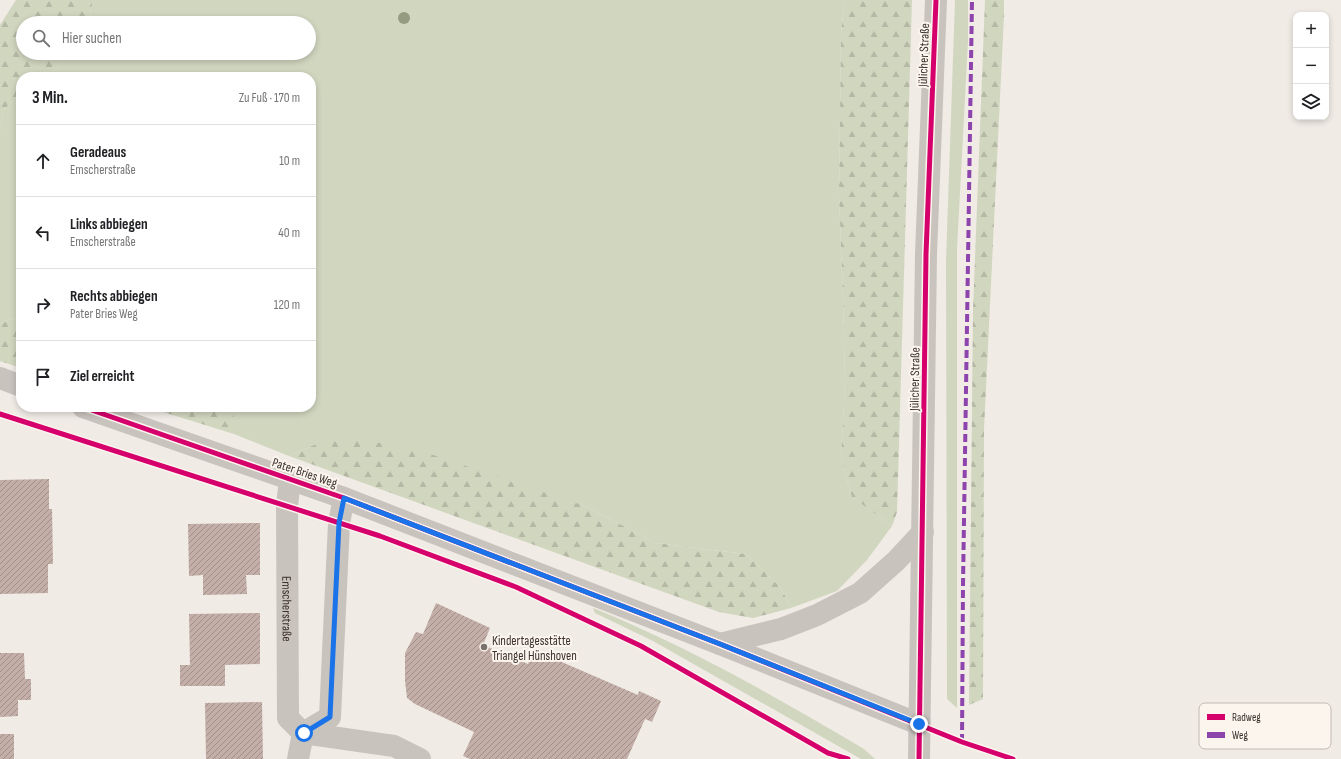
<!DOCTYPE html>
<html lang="de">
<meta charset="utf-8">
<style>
:root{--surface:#fff;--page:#f2f2f2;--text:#202124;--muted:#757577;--line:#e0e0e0}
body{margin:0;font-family:"Sofia Sans Condensed",sans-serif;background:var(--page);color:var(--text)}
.controls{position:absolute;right:12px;top:12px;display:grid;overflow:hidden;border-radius:8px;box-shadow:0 2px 6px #0003}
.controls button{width:36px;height:36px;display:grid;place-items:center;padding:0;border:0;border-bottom:1px solid var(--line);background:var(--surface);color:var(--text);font:20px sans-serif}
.stop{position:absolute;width:12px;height:12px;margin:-9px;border:3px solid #1a73e8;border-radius:50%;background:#fff}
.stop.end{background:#1a73e8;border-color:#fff;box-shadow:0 1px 4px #0008}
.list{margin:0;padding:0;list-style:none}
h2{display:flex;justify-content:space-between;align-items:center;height:52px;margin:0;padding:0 16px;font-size:17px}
h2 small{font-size:13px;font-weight:400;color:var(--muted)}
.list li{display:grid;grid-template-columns:26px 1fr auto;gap:12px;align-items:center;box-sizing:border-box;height:72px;padding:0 16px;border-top:1px solid var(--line)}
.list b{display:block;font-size:15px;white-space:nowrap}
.list p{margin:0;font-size:13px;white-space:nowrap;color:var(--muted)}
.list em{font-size:13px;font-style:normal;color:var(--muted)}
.icon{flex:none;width:22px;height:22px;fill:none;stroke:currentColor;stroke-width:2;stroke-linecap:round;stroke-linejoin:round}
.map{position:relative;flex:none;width:1341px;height:759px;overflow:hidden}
.search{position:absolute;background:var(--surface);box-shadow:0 2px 6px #0003;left:16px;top:16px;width:300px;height:44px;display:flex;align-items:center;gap:10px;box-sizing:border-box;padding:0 14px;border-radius:22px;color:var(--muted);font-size:15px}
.panel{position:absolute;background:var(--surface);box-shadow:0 2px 6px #0003;left:16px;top:72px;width:300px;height:340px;border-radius:16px}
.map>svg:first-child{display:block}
.green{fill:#d1d6bf}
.forest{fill:url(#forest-firs)}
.building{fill:url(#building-hatch)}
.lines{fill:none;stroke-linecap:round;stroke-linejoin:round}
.minor{stroke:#c9c3be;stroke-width:22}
.quiet{stroke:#8e44ad;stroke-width:4;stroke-dasharray:8 4;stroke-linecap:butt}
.cycleway-casing{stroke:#fbf5ee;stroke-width:8}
.cycleway{stroke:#d6006c;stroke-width:5}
.tree{fill:#959b80}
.route{stroke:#1a73e8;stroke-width:5}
.poi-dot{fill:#7a716c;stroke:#fbf5ee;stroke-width:1.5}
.labels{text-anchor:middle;stroke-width:4;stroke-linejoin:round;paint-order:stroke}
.street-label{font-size:13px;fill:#3b302b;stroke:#fbf5ee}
.poi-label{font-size:13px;fill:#3b302b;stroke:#fbf5ee;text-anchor:start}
.key{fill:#fbf5ee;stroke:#c1bab4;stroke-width:1}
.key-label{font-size:11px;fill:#3b302b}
</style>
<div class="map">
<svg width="1341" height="759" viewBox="0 0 1341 759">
<defs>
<pattern id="forest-firs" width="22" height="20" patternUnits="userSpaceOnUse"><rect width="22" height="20" fill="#d1d6bf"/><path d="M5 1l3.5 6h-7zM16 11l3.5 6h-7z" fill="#b4b8a4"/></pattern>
<pattern id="building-hatch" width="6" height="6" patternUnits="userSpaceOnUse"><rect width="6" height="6" fill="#c3afa7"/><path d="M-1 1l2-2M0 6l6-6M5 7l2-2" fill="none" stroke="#a08f88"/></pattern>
</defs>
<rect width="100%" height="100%" fill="#f0ebe5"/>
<g class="green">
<path d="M93,0H845L841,31L839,196L843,295L845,382L841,457L852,497L892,526L867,560L837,591L791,608L781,588L746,554L656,543L585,506L314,445L289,456L234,434V407H311V77H44L55,70L68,53H309V23H88Z"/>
<path d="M955,0H968V41L957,249V708L947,699L946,261Z"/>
<path d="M21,92V320L11,318L0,325V130L3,111Z"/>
<path d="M593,608C687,646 776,697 864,749L875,759H861L653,641L595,613Z"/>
</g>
<g class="forest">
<path d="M16,0H93L88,23H23V53H68L55,70L44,77H21V92L3,111L0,130V25Z"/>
<path d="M845,0H912L897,512L892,526L852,497L841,457L845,382L843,295L839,196L841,31Z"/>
<path d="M985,0H1004V15L984,429L983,699L969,705L973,310Z"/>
<path d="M11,318L21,320V368L0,361V325Z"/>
<path d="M147,407H234V434Z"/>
<path d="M350,437L424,452L585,506L656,543L746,554L781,588L791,608L753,618L719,612L289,456L314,445Z"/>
</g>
<g class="building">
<path d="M49,479V509H52L53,564H48V593L0,594V480Z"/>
<path d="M260,523V575H246L247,594L203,595V575L189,576L188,524Z"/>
<path d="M436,603L490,628L483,645L528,664L534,650L638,695L639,691L661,701L652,722L645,719L627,759H470L463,756L474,732L415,704L407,698L405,681V653L416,632L423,634Z"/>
<path d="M260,613V664L225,665V686H180V665H190L189,614Z"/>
<path d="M0,653H24L25,679H31V700H18V716L0,717Z"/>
<path d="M262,702L263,759H206L205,703Z"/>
<rect x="0" y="734" width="14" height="25"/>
</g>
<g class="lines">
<g class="minor">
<path d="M0,378L21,386"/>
<path d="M83,407L344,498L720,644L919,724"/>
<path id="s1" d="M290,479L287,506L288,718L303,733L330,717L339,523L344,498"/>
<path d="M720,644L781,629L817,615L860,593L896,561L923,532"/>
<path d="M298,759L303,733L394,746L420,759"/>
<path d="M919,759L926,254L936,0"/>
</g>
<path class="quiet" d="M962,742L963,585L972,0"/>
<defs>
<g id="cycleway">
<path d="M83,407L344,498L720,644L962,742L1013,759"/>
<path d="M0,414L380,536L516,587L641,646L828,753L848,759"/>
<path d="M919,759L926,254L936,0"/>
</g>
</defs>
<use href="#cycleway" class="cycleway-casing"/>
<use href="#cycleway" class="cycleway"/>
</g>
<circle class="tree" cx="404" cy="18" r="6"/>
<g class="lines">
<path class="route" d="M304,733L330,717L339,523L344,498L720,644L919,724"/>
</g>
<circle class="poi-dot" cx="484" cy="647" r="4"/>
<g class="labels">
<g class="street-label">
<text transform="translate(923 55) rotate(-88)" y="5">Jülicher Straße</text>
<text transform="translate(914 379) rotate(-89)" y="5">Jülicher Straße</text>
<text transform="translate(305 472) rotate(19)" y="5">Pater Bries Weg</text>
<text dy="5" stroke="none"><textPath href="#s1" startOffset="130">Emscherstraße</textPath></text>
</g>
<g class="poi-label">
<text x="492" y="645">Kindertagesstätte<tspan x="492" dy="15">Triangel Hünshoven</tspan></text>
</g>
</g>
<rect x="1199" y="703" width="132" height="46" rx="6" class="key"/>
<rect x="1207" y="714" width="18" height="6" fill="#d6006c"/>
<rect x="1207" y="732" width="18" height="6" fill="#8e44ad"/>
<g class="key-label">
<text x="1232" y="721">Radweg</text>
<text x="1232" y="739">Weg</text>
</g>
</svg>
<div class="controls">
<button>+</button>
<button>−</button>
<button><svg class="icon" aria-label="layers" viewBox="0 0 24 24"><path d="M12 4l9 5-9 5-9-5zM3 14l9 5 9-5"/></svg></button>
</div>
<div class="stop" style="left:304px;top:733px"></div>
<div class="stop end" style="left:919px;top:724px"></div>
<div class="search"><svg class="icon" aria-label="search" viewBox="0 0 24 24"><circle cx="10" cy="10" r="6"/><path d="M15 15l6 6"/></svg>Hier suchen</div>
<section class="panel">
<h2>3 Min.<small>Zu Fuß · 170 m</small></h2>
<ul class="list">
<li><svg class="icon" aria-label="ahead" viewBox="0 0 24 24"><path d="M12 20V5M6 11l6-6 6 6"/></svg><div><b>Geradeaus</b><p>Emscherstraße</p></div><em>10 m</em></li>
<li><svg class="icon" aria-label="left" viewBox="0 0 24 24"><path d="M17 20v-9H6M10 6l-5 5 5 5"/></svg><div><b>Links abbiegen</b><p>Emscherstraße</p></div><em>40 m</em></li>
<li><svg class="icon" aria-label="right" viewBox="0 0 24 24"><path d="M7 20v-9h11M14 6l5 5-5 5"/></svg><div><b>Rechts abbiegen</b><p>Pater Bries Weg</p></div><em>120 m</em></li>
<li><svg class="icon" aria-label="arrive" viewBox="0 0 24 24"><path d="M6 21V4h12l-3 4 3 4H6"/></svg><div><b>Ziel erreicht</b></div></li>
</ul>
</section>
</div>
